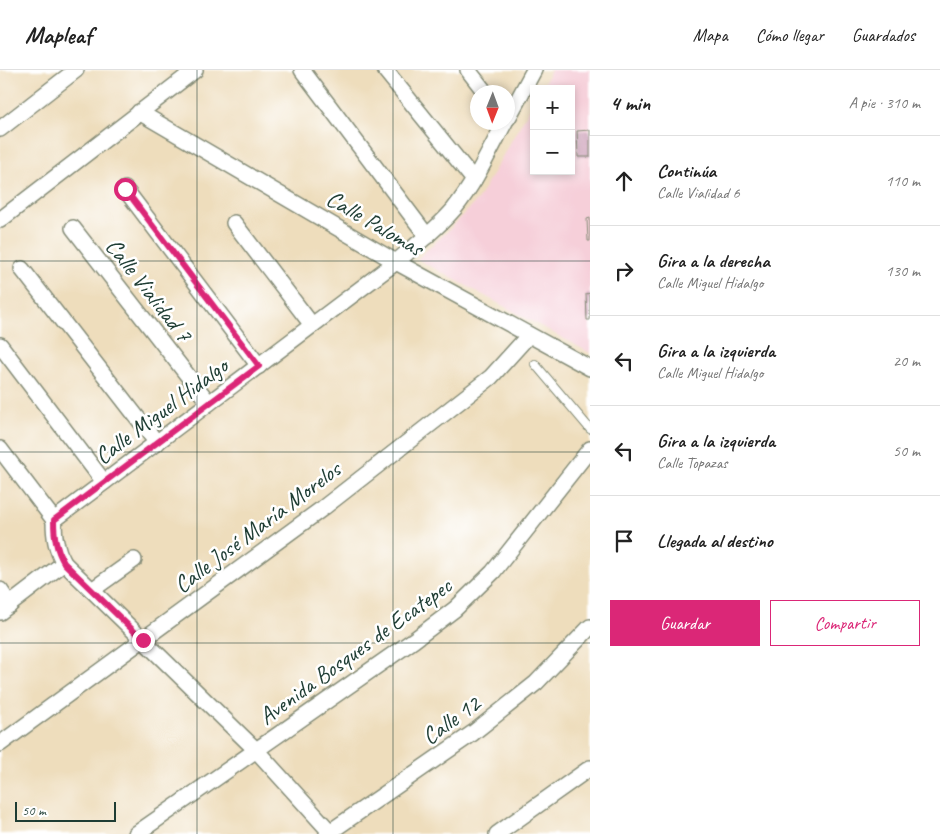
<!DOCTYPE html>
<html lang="es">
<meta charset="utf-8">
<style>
:root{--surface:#fff;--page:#f6f6f6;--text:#222;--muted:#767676;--line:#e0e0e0;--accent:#db2777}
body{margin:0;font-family:Caveat,sans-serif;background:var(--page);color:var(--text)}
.controls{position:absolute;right:15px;top:15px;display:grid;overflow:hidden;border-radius:0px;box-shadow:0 2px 8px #0003}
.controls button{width:45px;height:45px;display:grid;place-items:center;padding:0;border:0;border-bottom:1px solid var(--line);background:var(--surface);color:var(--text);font:25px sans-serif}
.compass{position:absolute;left:470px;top:15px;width:45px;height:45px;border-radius:50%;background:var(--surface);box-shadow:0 2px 8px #0003;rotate:181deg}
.scale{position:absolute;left:15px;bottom:12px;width:101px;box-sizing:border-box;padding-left:5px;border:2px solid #1f3d34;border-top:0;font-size:14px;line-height:18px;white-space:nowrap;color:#1f3d34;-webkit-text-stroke:4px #fff;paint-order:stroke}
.stop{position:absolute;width:15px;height:15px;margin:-11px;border:4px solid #db2777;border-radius:50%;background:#fff}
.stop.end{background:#db2777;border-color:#fff;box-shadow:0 1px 5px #0008}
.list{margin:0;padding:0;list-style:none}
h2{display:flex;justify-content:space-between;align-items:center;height:65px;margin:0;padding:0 20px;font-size:21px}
h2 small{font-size:16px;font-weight:400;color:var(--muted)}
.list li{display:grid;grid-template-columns:32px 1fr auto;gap:15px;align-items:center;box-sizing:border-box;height:90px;padding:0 20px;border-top:1px solid var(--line)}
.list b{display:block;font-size:19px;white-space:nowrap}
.list p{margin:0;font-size:16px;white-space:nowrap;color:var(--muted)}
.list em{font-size:16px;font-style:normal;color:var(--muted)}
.actions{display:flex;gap:10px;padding:15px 20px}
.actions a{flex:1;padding:11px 0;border:1px solid var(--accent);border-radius:0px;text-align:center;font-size:18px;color:var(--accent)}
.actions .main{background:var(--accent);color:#fff}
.icon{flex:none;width:28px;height:28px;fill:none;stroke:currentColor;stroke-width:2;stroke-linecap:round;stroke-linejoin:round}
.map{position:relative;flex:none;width:590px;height:764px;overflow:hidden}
header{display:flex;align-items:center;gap:30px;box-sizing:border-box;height:70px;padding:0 25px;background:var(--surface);border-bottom:1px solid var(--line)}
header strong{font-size:24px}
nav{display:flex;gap:28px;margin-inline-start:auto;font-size:18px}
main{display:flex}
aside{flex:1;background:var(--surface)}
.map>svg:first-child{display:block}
.built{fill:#f6cfd9}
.building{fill:#ca9cb5}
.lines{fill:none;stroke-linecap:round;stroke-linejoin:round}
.lane-casing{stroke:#868d78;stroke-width:10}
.street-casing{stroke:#868d78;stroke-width:18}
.lane{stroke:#fff;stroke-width:8}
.street{stroke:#fff;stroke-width:15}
.route{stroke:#db2777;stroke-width:6}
.grid{fill:none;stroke:#1f3d34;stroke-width:1;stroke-opacity:0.55}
.labels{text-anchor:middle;stroke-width:5;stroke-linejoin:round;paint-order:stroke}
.street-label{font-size:24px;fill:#1f3d34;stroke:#fff}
</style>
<header>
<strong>Mapleaf</strong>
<nav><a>Mapa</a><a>Cómo llegar</a><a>Guardados</a></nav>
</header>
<main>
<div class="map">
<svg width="590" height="764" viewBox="0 0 590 764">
<rect width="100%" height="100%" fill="#fff"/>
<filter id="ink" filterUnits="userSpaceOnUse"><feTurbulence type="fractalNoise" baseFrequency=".02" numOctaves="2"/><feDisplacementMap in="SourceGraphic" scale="10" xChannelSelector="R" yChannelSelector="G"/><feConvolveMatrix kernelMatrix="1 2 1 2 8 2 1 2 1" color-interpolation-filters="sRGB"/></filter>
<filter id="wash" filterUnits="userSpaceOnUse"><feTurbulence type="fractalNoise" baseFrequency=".0096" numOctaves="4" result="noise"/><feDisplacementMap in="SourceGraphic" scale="20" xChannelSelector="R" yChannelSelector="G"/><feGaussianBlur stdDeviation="1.12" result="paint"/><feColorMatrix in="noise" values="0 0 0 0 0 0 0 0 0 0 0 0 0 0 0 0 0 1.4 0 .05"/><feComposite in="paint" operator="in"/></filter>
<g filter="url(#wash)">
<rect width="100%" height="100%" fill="#eeddbc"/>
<path class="built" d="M551,0H590V283L417,189L450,159L478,129L534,31V101H571V19H541Z"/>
<g id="blocks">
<g class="building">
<path d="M590,60V87H578L577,61Z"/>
<path d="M590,148V171H588L587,149Z"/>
<path d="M590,223V250H587L586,224Z"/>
</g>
</g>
</g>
<g filter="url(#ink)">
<use href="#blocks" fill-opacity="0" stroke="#868d78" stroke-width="1"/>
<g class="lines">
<defs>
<path id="lane" d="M535,294L590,359"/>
<g id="street">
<path d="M302,0L427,166"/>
<path d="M385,0L474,110"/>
<path d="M468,0L485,22"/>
<path d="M139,42L396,192L590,298"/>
<path d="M508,48L534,0"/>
<path d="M0,59L76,0"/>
<path d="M125,119L259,296"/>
<path d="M0,150L195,0"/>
<path d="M234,153L312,255"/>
<path d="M73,158L209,333"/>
<path d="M22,199L157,373"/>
<path d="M0,275L104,412"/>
<path d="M0,379L54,450"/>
<path d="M54,450L396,192C416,175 437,159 454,139C475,113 489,82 505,52"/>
<path d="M54,450C54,467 56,479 64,493L256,680L332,764"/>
<path d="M0,520L10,535"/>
<path d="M92,520L134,490"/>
<path d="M0,542L64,493"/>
<path d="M0,674L323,438L491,307L529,265"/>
<path d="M136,764L414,570L455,539L493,502L590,379"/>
<path d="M327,764L473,663L536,613L590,557"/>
<path d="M497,764L590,698"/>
</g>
</defs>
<use href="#lane" class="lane-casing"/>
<use href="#street" class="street-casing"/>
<use href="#lane" class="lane"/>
<use href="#street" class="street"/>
</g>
</g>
<g class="lines" filter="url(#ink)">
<path class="route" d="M125,119L259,296L54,450C54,467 56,479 64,493L143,570"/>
</g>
<path class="grid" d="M197,0V764M393,0V764M0,191H590M0,382H590M0,573H590"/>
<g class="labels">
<g class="street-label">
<text transform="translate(375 153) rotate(30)" y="8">Calle Palomas</text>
<text transform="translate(149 220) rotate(52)" y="8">Calle Vialidad 7</text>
<text transform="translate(161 341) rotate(-37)" y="8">Calle Miguel Hidalgo</text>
<text transform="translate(257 457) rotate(-37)" y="8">Calle José María Morelos</text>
<text transform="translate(355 581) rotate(-36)" y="8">Avenida Bosques de Ecatepec</text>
<text transform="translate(451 650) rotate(-36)" y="8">Calle 12</text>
</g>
</g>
</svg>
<div class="controls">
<button>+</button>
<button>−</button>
</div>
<svg class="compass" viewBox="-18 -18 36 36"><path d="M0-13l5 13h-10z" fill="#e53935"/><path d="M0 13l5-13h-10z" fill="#767676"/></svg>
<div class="scale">50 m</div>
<div class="stop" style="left:125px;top:119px"></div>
<div class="stop end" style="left:143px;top:570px"></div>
</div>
<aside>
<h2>4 min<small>A pie · 310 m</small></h2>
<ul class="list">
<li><svg class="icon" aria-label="ahead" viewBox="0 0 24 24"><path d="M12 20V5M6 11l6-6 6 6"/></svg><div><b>Continúa</b><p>Calle Vialidad 6</p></div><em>110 m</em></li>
<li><svg class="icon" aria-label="right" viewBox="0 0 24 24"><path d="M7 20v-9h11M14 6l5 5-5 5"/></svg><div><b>Gira a la derecha</b><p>Calle Miguel Hidalgo</p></div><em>130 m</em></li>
<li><svg class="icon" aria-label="left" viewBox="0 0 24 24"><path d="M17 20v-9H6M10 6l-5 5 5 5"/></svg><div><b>Gira a la izquierda</b><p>Calle Miguel Hidalgo</p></div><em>20 m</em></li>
<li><svg class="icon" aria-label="left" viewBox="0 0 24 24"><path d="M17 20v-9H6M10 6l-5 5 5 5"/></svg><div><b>Gira a la izquierda</b><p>Calle Topazas</p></div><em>50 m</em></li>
<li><svg class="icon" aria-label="arrive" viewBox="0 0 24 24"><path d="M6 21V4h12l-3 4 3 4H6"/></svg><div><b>Llegada al destino</b></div></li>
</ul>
<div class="actions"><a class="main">Guardar</a><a>Compartir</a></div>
</aside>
</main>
